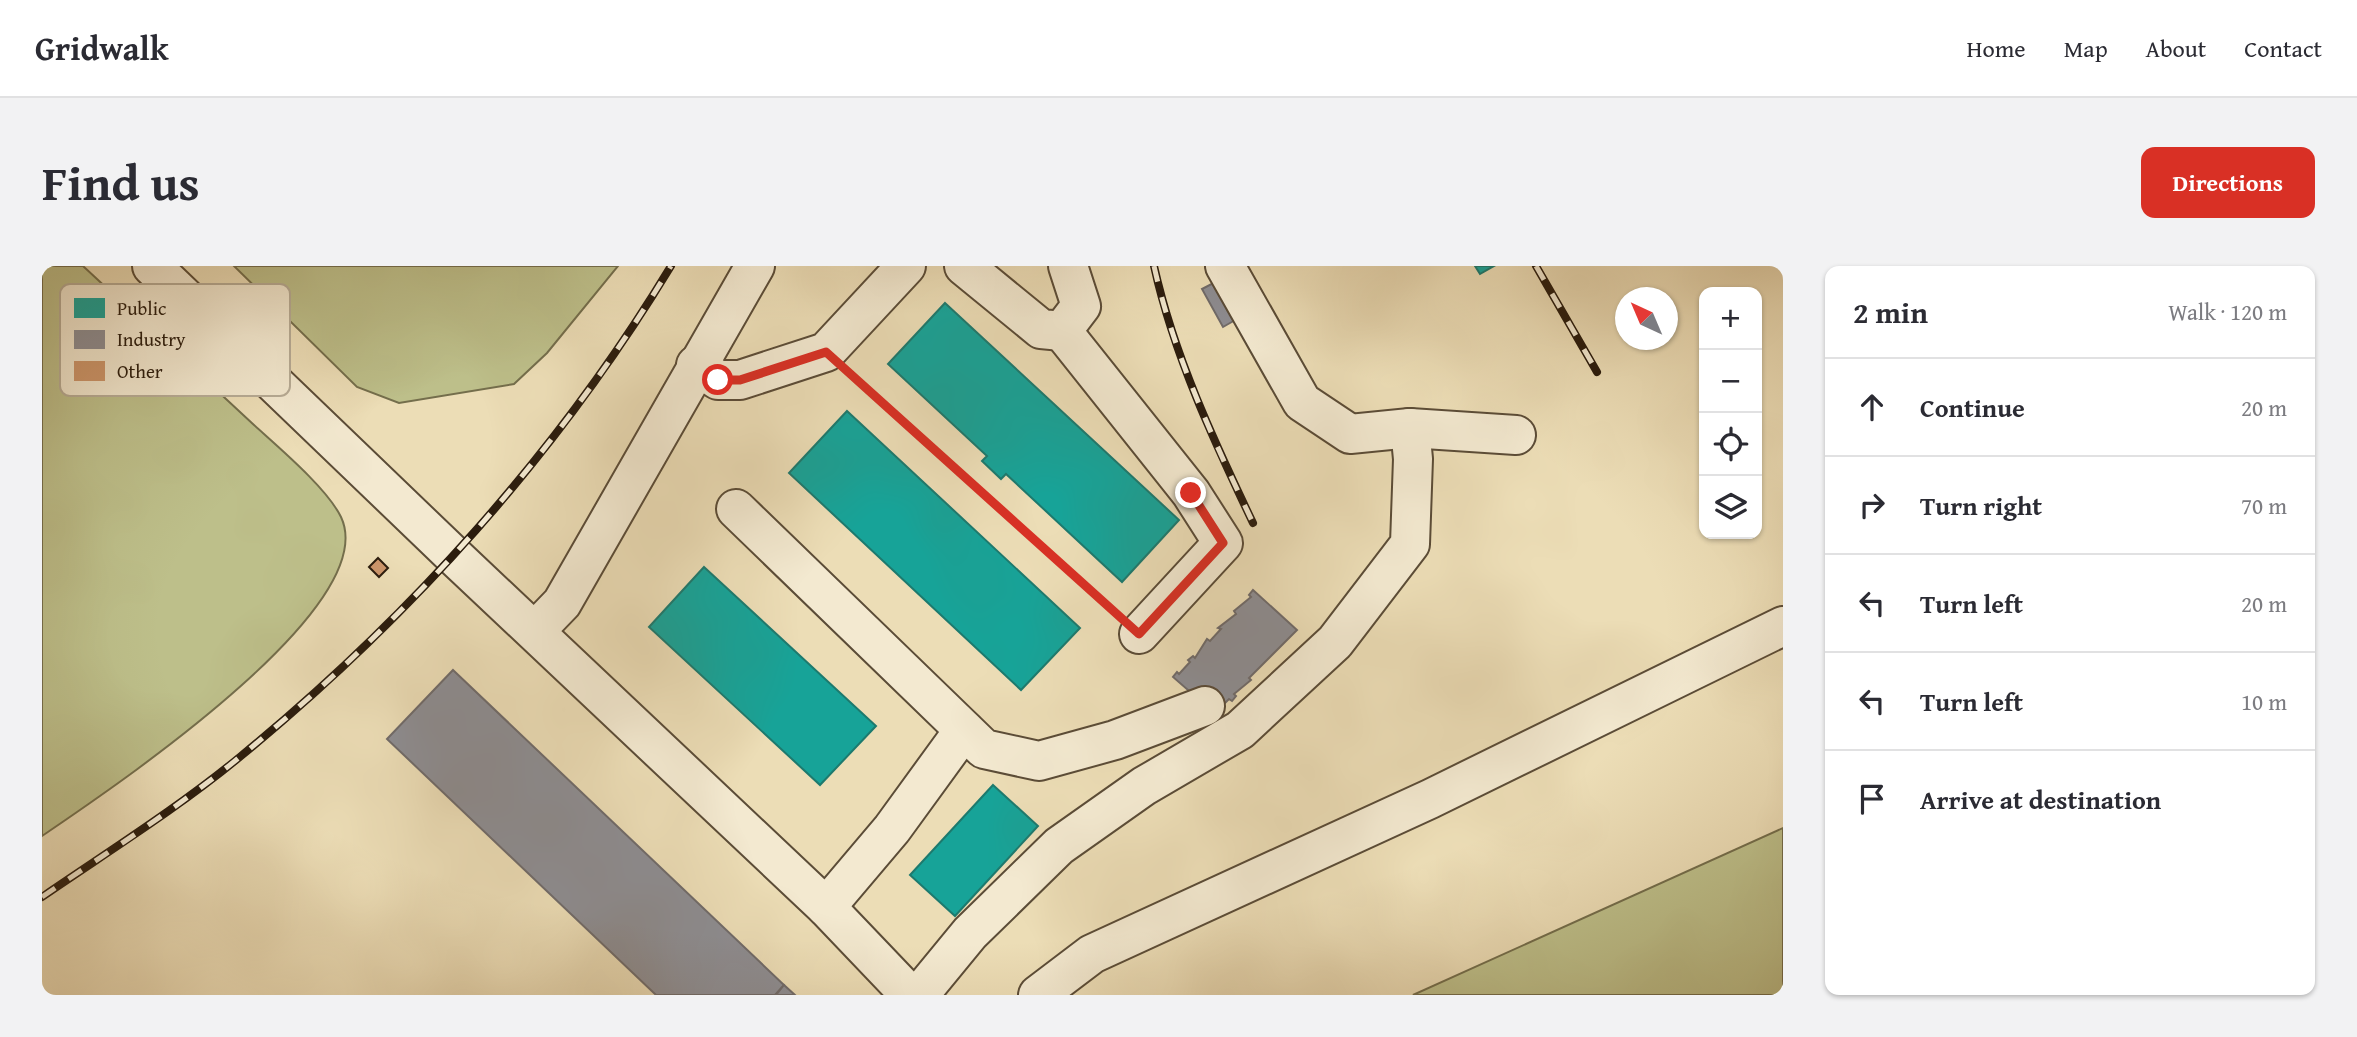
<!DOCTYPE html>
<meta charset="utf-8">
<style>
:root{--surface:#fff;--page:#f2f2f3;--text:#2b2b33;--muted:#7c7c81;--line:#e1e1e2;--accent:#d93025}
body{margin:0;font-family:"Gentium Book Plus",serif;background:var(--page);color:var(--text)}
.controls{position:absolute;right:21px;top:21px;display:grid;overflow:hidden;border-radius:14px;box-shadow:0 2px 5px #0004}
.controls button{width:63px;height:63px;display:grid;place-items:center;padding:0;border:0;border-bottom:2px solid var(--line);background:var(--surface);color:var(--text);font:35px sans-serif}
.compass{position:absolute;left:1573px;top:21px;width:63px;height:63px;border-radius:50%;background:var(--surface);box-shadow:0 2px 5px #0004;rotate:316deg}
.stop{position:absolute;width:21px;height:21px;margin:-16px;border:5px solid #d93025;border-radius:50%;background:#fff}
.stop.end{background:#d93025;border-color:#fff;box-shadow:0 2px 7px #0008}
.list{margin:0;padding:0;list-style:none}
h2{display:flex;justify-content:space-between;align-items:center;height:91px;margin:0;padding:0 28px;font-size:30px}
h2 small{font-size:23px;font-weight:400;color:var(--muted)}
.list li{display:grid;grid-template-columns:46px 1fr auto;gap:21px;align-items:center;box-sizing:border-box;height:98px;padding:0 28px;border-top:2px solid var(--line)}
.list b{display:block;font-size:26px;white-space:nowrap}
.list em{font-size:23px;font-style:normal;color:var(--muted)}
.icon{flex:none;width:38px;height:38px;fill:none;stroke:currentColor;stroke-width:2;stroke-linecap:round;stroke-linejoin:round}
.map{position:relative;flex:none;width:1741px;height:729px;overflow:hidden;border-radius:14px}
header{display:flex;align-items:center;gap:42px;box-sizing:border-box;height:98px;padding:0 35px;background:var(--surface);border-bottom:2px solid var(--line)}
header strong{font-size:33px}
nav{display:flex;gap:38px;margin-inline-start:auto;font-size:24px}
.intro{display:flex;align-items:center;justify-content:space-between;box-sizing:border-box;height:168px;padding:0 42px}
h1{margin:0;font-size:49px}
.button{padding:18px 32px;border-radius:14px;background:var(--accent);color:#fff;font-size:24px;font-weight:700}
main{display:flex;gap:42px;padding:0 42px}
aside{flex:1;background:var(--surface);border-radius:14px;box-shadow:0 2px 5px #0004}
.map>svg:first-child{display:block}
.green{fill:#bdbf8a;stroke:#746e4c;stroke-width:2}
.public{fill:#17a398;stroke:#1d7a6e;stroke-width:2}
.industry{fill:#8d8d92;stroke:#706b6a;stroke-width:2}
.building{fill:#cd966b;stroke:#2b1c0d;stroke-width:2}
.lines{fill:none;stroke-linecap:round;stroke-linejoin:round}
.minor-casing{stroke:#5b4c37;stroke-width:42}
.path{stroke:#2b1c0d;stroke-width:4.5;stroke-dasharray:5 3.5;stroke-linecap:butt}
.minor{stroke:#f3e9d0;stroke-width:38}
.rail-casing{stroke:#2b1c0d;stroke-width:8}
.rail{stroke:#f3e9d0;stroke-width:5;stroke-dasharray:16;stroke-linecap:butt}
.route{stroke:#d93025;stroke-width:9}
.key{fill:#f3e9d0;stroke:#b7ac96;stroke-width:2}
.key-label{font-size:19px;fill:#2b1c0d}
</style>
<header>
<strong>Gridwalk</strong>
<nav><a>Home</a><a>Map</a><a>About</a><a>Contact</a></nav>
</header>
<div class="intro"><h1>Find us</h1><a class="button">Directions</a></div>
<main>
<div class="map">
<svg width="1741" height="729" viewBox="0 0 1741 729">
<rect width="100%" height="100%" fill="#ecddb6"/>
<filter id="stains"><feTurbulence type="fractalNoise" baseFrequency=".00286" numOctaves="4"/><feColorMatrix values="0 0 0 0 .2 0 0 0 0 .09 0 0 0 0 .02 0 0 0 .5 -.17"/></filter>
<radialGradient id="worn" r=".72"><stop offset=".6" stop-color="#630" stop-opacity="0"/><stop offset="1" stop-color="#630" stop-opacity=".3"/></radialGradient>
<g class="green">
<path d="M0,0H41C98,53 155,106 212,159C236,181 285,222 299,251C342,342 64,526 0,570Z"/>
<path d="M192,0H576L505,87L472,118L357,137L315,121Z"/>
<path d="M1741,562V729H1371Z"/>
</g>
<g class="public">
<path d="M1433,0H1452L1438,8Z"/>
<path d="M903,37L1137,254L1080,316L964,208L959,213L940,195L945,190L846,98Z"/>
<path d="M805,145L1038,362L979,424L747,207Z"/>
<path d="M662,301L834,460L778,519L607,361Z"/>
<path d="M951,519L996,560L913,650L868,609Z"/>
</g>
<g class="industry">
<path d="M1181,12L1202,49L1181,61L1160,23Z"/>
<path d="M1211,324L1255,364L1207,412L1209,414L1192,428L1194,430L1190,435L1187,433L1176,444L1170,445L1131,411L1135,406L1137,408L1148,396L1146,394L1151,390L1153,392L1165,373L1168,375L1179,363L1176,362L1194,348L1192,345L1209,331L1207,329Z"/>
<path d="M411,404L742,719L733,729H614L345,473Z"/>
<path d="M742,719L753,729H734Z"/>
</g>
<path class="building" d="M336,292L346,302L337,311L327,301Z"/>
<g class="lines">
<defs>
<g id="minor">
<path d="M110,0L412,290L784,641L868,729"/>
<path d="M922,0L999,63L1020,65L1039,40L1026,0"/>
<path d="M1183,0L1260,136L1308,168L1368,162L1474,169"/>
<path d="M1020,65L1149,227L1181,277L1097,368"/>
<path d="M654,99L676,114H698L784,86L864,0"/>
<path d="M694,243L942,483L997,495L1073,474L1163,440"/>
<path d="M493,365L520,337L713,0"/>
<path d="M784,641L850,563L922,464"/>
<path d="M877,729L928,667L1017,580L1102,520L1198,464L1293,376L1368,278L1371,193L1368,162"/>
<path d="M996,729L1050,688L1388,533L1741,360"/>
</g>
</defs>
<use href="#minor" class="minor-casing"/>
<path class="path" d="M813,112L1067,341"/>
<use href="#minor" class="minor"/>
<defs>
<g id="rail">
<path d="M1112,0C1132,90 1172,175 1211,257"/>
<path d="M1494,0L1555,106"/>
<path d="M0,631C67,585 136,542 199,490C367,352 516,187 629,0"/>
</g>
</defs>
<use href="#rail" class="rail-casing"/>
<use href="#rail" class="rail"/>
</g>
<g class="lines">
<path class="route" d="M676,114H698L784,86L1097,368L1181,277L1149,227"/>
</g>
<rect x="18" y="18" width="230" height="112" rx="10" class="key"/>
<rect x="32" y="32" width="31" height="20" fill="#17a398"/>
<rect x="32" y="64" width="31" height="19" fill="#8d8d92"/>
<rect x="32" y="95" width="31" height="20" fill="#cd966b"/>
<g class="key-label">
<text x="75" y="49">Public</text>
<text x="75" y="80">Industry</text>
<text x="75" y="112">Other</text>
</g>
<rect width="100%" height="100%" filter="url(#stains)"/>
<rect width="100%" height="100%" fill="url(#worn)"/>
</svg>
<div class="controls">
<button>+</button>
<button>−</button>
<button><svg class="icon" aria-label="locate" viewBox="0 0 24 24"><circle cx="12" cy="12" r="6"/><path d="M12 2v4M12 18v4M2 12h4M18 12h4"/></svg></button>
<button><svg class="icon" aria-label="layers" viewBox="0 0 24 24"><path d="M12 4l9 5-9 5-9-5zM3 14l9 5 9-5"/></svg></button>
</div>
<svg class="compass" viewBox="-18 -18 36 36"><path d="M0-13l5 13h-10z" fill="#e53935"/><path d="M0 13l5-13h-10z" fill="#7c7c81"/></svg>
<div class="stop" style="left:676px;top:114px"></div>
<div class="stop end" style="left:1149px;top:227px"></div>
</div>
<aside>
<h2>2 min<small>Walk · 120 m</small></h2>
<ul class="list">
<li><svg class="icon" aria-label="ahead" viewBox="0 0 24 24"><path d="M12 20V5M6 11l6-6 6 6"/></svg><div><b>Continue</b></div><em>20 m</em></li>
<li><svg class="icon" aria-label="right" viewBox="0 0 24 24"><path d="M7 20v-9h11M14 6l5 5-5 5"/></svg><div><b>Turn right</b></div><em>70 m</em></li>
<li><svg class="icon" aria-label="left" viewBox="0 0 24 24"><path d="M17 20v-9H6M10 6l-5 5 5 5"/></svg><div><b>Turn left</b></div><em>20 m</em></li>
<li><svg class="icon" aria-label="left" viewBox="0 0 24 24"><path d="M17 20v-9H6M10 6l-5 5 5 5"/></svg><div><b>Turn left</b></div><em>10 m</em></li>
<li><svg class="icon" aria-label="arrive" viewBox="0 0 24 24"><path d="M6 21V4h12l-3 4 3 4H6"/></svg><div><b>Arrive at destination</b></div></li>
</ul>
</aside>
</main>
